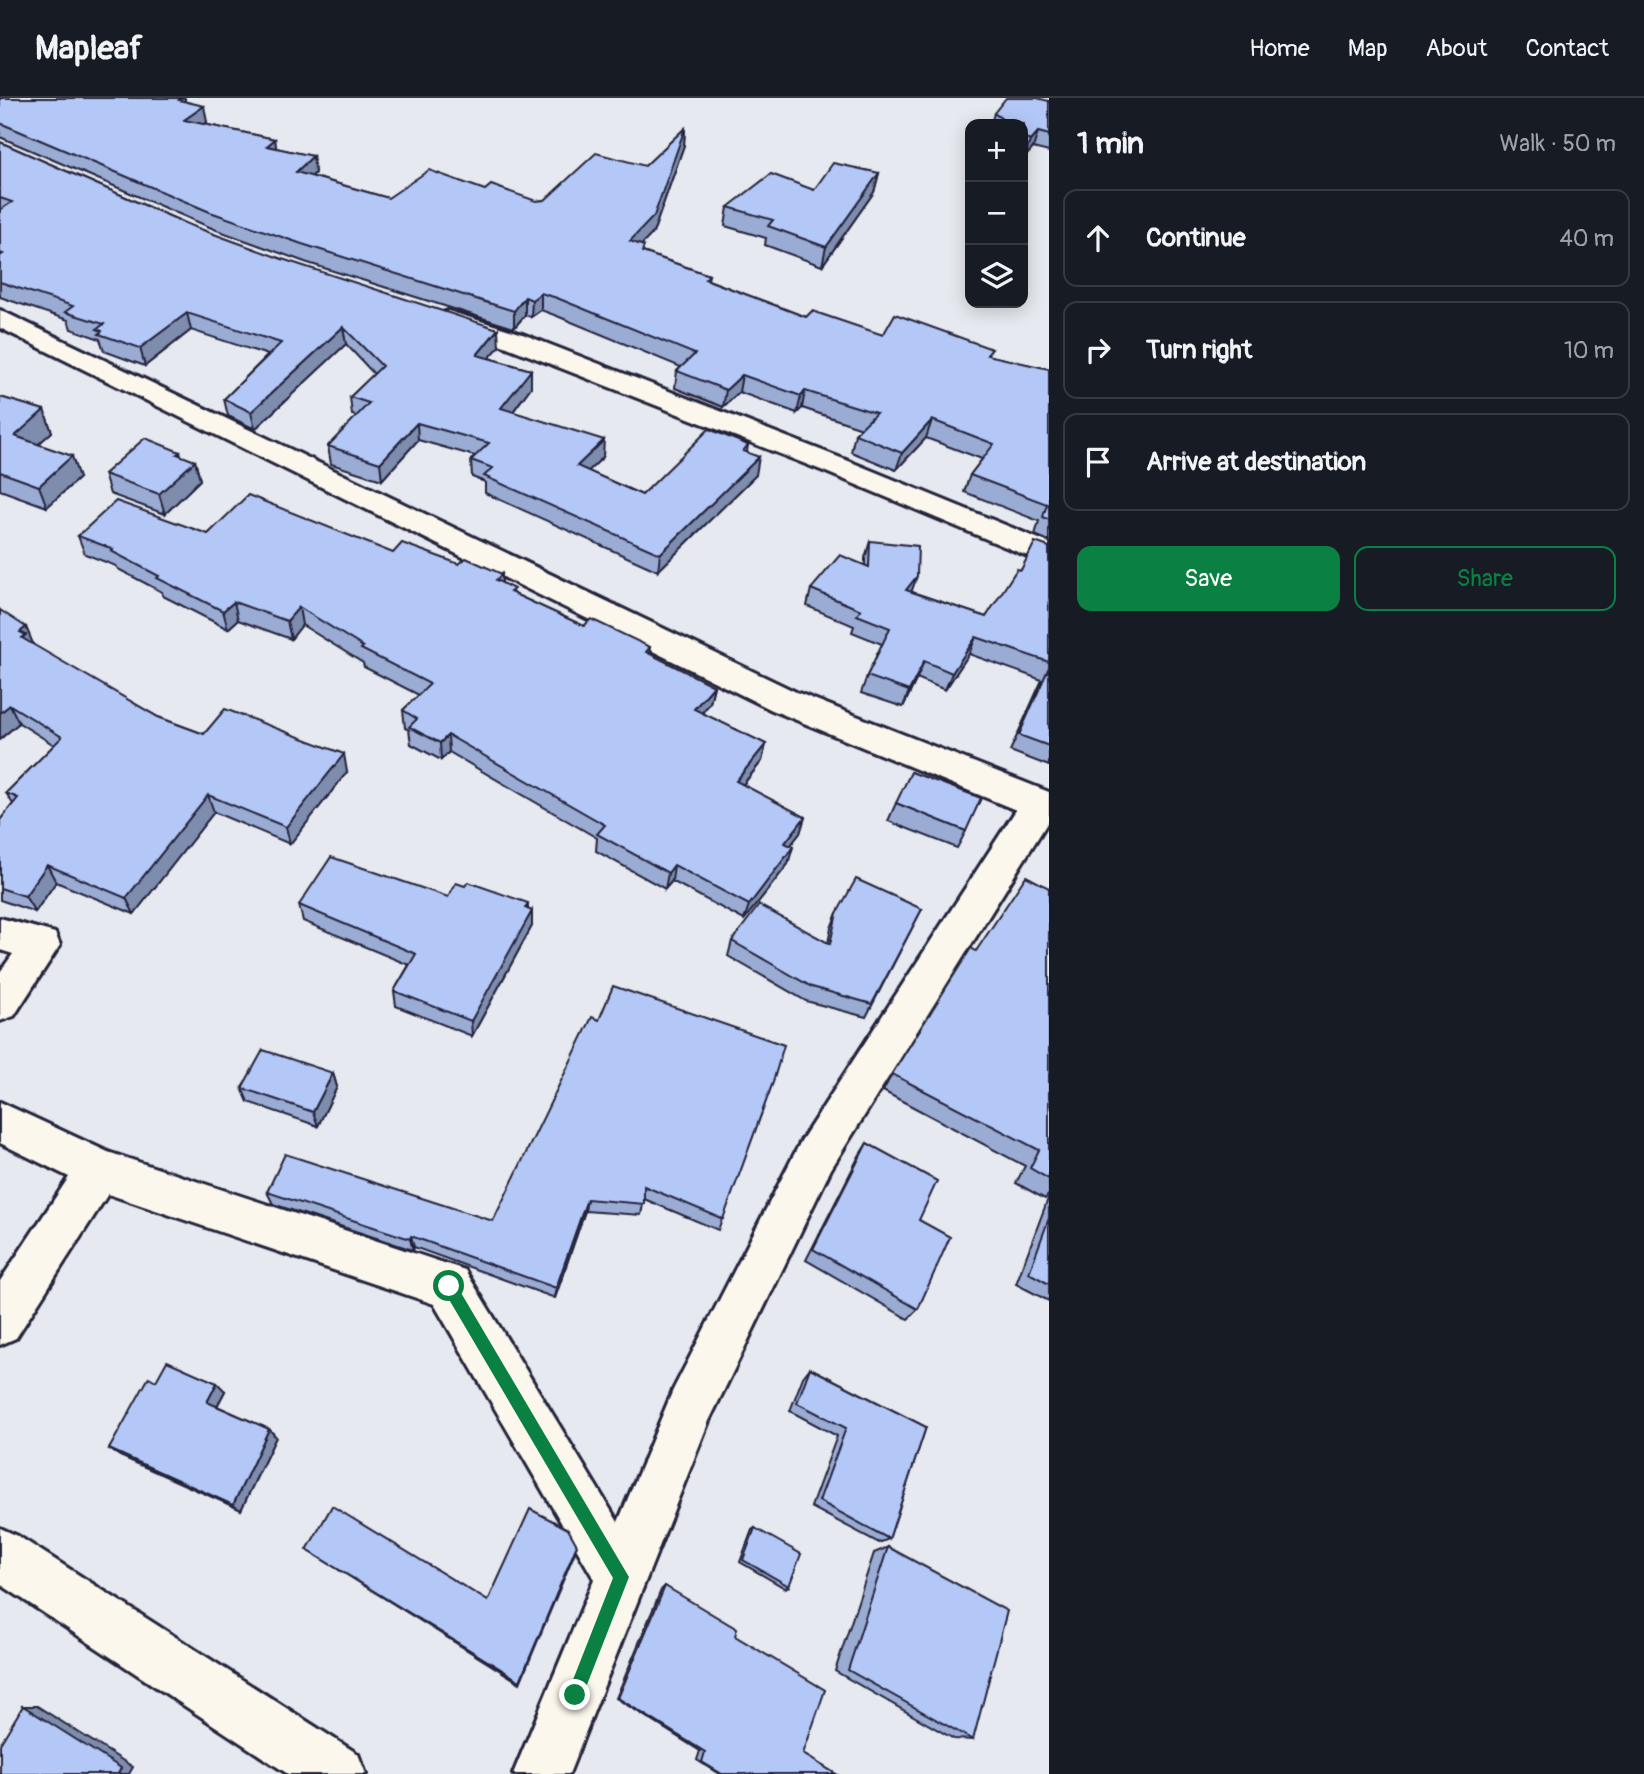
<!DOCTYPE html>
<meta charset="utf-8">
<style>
:root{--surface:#171b24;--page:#242831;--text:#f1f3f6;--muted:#9ea1a6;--line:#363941;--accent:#0b8043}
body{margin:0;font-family:Pangolin,sans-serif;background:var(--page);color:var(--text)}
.controls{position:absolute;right:21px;top:21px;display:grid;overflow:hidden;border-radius:14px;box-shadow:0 4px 18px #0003}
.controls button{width:63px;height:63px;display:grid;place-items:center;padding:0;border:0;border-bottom:2px solid var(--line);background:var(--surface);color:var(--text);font:35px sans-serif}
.stop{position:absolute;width:21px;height:21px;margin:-16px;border:5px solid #0b8043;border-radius:50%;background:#fff}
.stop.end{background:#0b8043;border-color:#fff;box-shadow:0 2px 7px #0008}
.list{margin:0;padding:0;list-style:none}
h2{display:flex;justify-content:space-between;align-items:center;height:91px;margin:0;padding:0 28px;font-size:30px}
h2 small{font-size:23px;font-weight:400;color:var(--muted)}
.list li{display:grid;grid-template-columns:46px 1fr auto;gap:21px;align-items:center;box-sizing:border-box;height:98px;margin:0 14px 14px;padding:0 14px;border:2px solid var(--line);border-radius:14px}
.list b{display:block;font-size:26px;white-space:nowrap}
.list em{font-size:23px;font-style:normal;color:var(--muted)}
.actions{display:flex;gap:14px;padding:21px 28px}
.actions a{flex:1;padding:16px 0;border:2px solid var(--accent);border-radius:14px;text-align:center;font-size:24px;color:var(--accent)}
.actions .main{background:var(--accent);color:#fff}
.icon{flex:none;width:38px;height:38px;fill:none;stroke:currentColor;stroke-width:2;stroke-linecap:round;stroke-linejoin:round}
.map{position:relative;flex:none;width:1049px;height:1676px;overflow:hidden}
header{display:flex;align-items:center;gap:42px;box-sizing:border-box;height:98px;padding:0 35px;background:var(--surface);border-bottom:2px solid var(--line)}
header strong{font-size:33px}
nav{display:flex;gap:38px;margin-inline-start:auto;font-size:24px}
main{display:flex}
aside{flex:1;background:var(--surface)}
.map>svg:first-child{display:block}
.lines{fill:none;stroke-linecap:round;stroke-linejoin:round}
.street-casing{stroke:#22223b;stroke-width:6}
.secondary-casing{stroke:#22223b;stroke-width:6}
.street{fill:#fbf7ec;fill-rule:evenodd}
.secondary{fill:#fbf7ec;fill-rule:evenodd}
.wall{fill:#9bacd4;stroke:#22223b;stroke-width:2}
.shaded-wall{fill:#7e8cad;stroke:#22223b;stroke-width:2}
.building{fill:#b4c8f7;stroke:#22223b;stroke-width:2}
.route{fill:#0b8043}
</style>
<header>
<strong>Mapleaf</strong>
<nav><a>Home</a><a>Map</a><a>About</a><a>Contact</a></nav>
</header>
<main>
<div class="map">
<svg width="1049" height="1676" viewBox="0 0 1049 1676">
<rect width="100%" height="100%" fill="#e6e9ef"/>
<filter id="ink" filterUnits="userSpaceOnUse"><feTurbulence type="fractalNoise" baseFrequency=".0143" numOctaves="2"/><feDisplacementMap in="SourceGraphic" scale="14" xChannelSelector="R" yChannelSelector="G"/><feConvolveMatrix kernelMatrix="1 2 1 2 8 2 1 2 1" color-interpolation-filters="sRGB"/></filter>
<g filter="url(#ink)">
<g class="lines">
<defs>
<g id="street">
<path d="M0,212L796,594L1049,694V722L831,1071L709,1323L569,1676H513L594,1481L434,1206L108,1096L16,1240L0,1247V1183L69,1079L0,1045V1004L108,1054L465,1172L618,1424L673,1292L801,1043L1016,712L772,612L0,230Z"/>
<path d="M448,213L520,235L846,362L1049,445V467L826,374L502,247L439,226L435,221L439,216Z"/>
<path d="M0,820L55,835L60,847L14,918L0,923V874L13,856L0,852Z"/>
</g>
<path id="secondary" d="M0,1430L18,1438L358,1656L366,1676H288L0,1486Z"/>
</defs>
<use href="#street" class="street-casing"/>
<use href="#secondary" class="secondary-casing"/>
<use href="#street" class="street"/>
<use href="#secondary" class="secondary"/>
</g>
<g class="wall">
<path d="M0,0H185V4L207,24L204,26L275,41L276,50L313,58L315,75L311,78L388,100L485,92L536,103L545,102L645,68L685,30L684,47L653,135L641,147L643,154L709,177L708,182L806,219L883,237L990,258L1049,271V443L1035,437L1039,423L964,394L970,377L982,361L926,340L896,372L851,354L855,336L862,330L802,310L797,315L739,294L723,309L675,290L677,273L681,269L557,218L541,212L531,219L525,217L514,230L305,164L214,131L0,39Z"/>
<path d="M1049,3V54L1033,50L1025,59L1023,57V26H991L994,15Z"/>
<path d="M0,44L192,128L499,249L489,260L531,272V289L513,314L603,359L588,373L642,397L748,347L747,354L756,377L658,473L485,395V384L472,379L471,362L475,358L418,342L382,382L331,366L328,348L357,318L352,317L350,299L374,276L346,246L255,331L228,318L224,301L268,257L191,232L145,268L104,253L100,241L71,231L68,222L0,199Z"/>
<path d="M879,75L874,94L822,168L765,147L766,140L725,128L728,109L814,92Z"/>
<path d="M0,299L44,312L52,334L38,346L79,380L47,409L0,392Z"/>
<path d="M181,358L195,363L200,382L165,416L110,396L104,376Z"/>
<path d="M208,436L393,455L502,485L514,496L584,528L650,549L649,556L714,588L710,605L702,615L766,646L762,663L743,687L805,719L800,735L790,748L788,766L744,822L672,783L665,791L596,753L597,740L449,654L441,662L411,646L409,632L405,630L403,612L419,597L364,569L363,565L302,527L291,541L238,522L228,531L163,498L162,494L118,471L116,468L85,456L78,438Z"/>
<path d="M870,443L912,494L986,519L1021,472L1049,449V668L1010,653L1042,582L969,556L945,592L917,580L903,609L861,595L867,578L882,546L852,534L854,528L807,508L811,491L865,467V460Z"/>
<path d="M0,512L34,548L158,619L204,636L347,674L290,746L214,714L134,816L56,784L35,814L0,802V722L13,706L6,695L54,647L19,625L0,641Z"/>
<path d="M896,705L966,733L957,750L888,723Z"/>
<path d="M1049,790V1096L1045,1101L1016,1085L1025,1068L883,993L892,976L976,853Z"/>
<path d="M448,799L532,813V828L472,938L396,908L394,893L409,867L303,823L299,807Z"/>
<path d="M922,811L866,919L806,903L728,858L732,843L828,845L831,830L837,815Z"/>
<path d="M333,975L337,989L318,1028L248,1004L242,990Z"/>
<path d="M773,984L718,1132L644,1101L641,1117L585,1113L555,1200L414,1149L413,1152L273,1106L267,1094L493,1123Z"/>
<path d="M867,1045L919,1122L918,1211L908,1221L806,1162L859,1058Z"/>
<path d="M1049,1098V1203L1016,1186Z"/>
<path d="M810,1270L926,1329L889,1441L879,1445L811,1409L837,1338L790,1313L803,1279Z"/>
<path d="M156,1283L225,1293L217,1308L269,1331L276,1339L241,1412L120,1358L109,1351Z"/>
<path d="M755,1430L789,1488L785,1490L740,1464L752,1432Z"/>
<path d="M888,1449L973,1642L954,1641L835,1573L874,1455Z"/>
<path d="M307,1452L488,1503L575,1454L520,1585Z"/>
<path d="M665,1488L735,1538L803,1656L836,1676H719L697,1662L700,1653L616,1600L661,1492Z"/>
</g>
<g class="shaded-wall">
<path d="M204,8L207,24L188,39L184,22Z"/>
<path d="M685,30L684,47L653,135L629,160L630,143Z"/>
<path d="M1038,34L1033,50L1025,59L1030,43Z"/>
<path d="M275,41L277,58L267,48Z"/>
<path d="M313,58L315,75L298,91L296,74Z"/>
<path d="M879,75L874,94L822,168L826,149Z"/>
<path d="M541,195V212L531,219L532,202Z"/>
<path d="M525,199V217L514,230V213Z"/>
<path d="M187,215L191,232L145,268L140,250Z"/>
<path d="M343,229L346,246L255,331L251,314Z"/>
<path d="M498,231L499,249L477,274V257Z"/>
<path d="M531,272V289L502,328L501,310Z"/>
<path d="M742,277L739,294L723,309L726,292Z"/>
<path d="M805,293L802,310L797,315L801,298Z"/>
<path d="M44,312L52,334L24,359L15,338Z"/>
<path d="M932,322L926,340L896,372L902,355Z"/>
<path d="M417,325L418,342L382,382L380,365Z"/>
<path d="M604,342L603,359L576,385L577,368Z"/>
<path d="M180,354L185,372L195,363L200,382L165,416L159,396L177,356Z"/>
<path d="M72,358L79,380L47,409L39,388Z"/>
<path d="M759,359L756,377L658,473L660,456Z"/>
<path d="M502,476V494L496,482Z"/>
<path d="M917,478L911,495L906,492Z"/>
<path d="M234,504L238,522L228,531L223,513Z"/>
<path d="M299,509L302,527L291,541L287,523Z"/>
<path d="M26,529L34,548L22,540L20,534Z"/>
<path d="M976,539L969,556L945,592L952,575Z"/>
<path d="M924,563L917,580L903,609L909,593Z"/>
<path d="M714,588L710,605L691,628L694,611Z"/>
<path d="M10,607L19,625L0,641V615Z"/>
<path d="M448,637L449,654L441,662L440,645Z"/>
<path d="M766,646L762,663L732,700L736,683Z"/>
<path d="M344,656L347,674L290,746L286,729Z"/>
<path d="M208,697L214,714L134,816L126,800Z"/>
<path d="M805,719L800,735L780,761L785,745Z"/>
<path d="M793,749L788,766L744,822L749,807Z"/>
<path d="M47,767L56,784L35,814L25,798Z"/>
<path d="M674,767L672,783L665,791L668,775Z"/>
<path d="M528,805V820L532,813V828L472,938L471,923Z"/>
<path d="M333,975L337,989L318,1028L313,1014Z"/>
<path d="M587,1101L585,1113L555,1200L556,1190Z"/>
<path d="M411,1138L414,1149L413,1152L410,1141Z"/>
<path d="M217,1285L225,1293L215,1312L207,1304Z"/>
<path d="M269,1331L276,1339L241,1412L233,1407Z"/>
<path d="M23,1608H37L133,1669L129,1676H118Z"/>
</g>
<g class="building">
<path d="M0,0H182L179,2L204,8L184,22L275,41L267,48L313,58L296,74L388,100L429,72L485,92L491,87L536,103L545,102L596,55L645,68L685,30L654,118L630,143L644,148L642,154L709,177L705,181L806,219L812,213L883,237L895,216L992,251L987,257L1049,271V422L1043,419L1047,406L970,377L994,346L932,322L902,355L855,336L876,315L805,293L801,298L742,277L726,292L677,273L695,256L557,200L541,195L532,202L525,199L514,213L302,146L210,114L0,25Z"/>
<path d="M1006,0H1037L1049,3V37L1038,34L1030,43L1023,38V26H1009L994,15Z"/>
<path d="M0,44L192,128L282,161L498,231L477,257L531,272L501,310L604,342L577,368L642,397L709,331L748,347L743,353L759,359L660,456L484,378L493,370L471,362L489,345L417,325L380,365L328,348L369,305L350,299L382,268L343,229L251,314L224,301L281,245L187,215L140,250L99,236L102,233L97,231L104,226L65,214L73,208L0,184V158L3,156L0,155V112L12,104L0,100Z"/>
<path d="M833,65L879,75L826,149L768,128L773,122L728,109L771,76L814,92Z"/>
<path d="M0,299L44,312L15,338L72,358L39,388L0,374Z"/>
<path d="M145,340L180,354L177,356L195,363L159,396L104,376Z"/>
<path d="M248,397L393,455L402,445L459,466L466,460L502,476L496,482L514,491L510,494L584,528L591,521L650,549L646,554L714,588L694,611L766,646L736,683L805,719L785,745L793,749L749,807L674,767L668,775L597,736L605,727L448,637L440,645L409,629L417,621L403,612L430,586L361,551L363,549L299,509L287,523L234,504L223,513L157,480L159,478L111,453L113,451L78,438L116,403L208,436Z"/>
<path d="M870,443L918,448L917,478L906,492L986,519L1017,471L1021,472L1035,444L1049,449V564L976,539L952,575L924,563L909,593L867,578L890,530L857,517L861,512L811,491L840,457L869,469Z"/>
<path d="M0,512L26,529L20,534L26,537L22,540L158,619L204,636L225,611L344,656L286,729L208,697L126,800L47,767L25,798L0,790V722L18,700L6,695L62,639L10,607L0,615Z"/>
<path d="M1049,569V648L1019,637Z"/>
<path d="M911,674L981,700L966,733L896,705Z"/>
<path d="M331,759L448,799L456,785L465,788L468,784L528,805L525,810L532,813L471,923L394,893L416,856L299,807Z"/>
<path d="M1026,778L1049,790V1081L1030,1070L1039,1052L892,976L971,850L976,853Z"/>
<path d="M856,781L922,811L872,906L812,889L732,843L759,807L830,846L837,815Z"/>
<path d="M613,888L784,947L773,984L723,1121L644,1088V1106L587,1101L556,1190L411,1138L410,1141L267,1094L285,1056L493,1123L592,919L599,922Z"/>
<path d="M263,952L333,975L313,1014L242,990Z"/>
<path d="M867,1045L937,1083L919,1122L950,1139L918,1211L813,1151Z"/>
<path d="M1049,1120V1186L1029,1175Z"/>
<path d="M167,1263L217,1285L207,1304L269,1331L233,1407L109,1351L149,1279L156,1283Z"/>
<path d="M810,1270L926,1329L889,1441L819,1403L846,1330L797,1305Z"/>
<path d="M332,1408L488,1503L530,1411L568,1431L577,1447L520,1583L307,1452Z"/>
<path d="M755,1430L801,1456L789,1488L743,1462Z"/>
<path d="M888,1449L1007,1513L973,1642L848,1572Z"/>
<path d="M665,1488L737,1531L735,1538L825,1592L803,1656L836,1676H722L702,1664L705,1654L618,1600Z"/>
<path d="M23,1608L121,1670L118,1676H0V1646Z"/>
</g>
</g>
<path class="route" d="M449,1181L454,1183L629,1479L581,1602L575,1605L567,1597L613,1480L444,1193V1183Z"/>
</svg>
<div class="controls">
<button>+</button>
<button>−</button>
<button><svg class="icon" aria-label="layers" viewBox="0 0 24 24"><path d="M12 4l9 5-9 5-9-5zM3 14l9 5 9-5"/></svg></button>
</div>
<div class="stop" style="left:449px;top:1188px"></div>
<div class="stop end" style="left:575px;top:1597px"></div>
</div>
<aside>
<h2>1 min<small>Walk · 50 m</small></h2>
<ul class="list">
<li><svg class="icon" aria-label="ahead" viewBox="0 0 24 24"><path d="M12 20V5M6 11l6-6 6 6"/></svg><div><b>Continue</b></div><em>40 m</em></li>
<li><svg class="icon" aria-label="right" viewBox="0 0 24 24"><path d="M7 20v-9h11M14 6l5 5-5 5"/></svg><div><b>Turn right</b></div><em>10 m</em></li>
<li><svg class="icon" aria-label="arrive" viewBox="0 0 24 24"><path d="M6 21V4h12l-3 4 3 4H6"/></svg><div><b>Arrive at destination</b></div></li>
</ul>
<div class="actions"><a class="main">Save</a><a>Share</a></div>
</aside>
</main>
